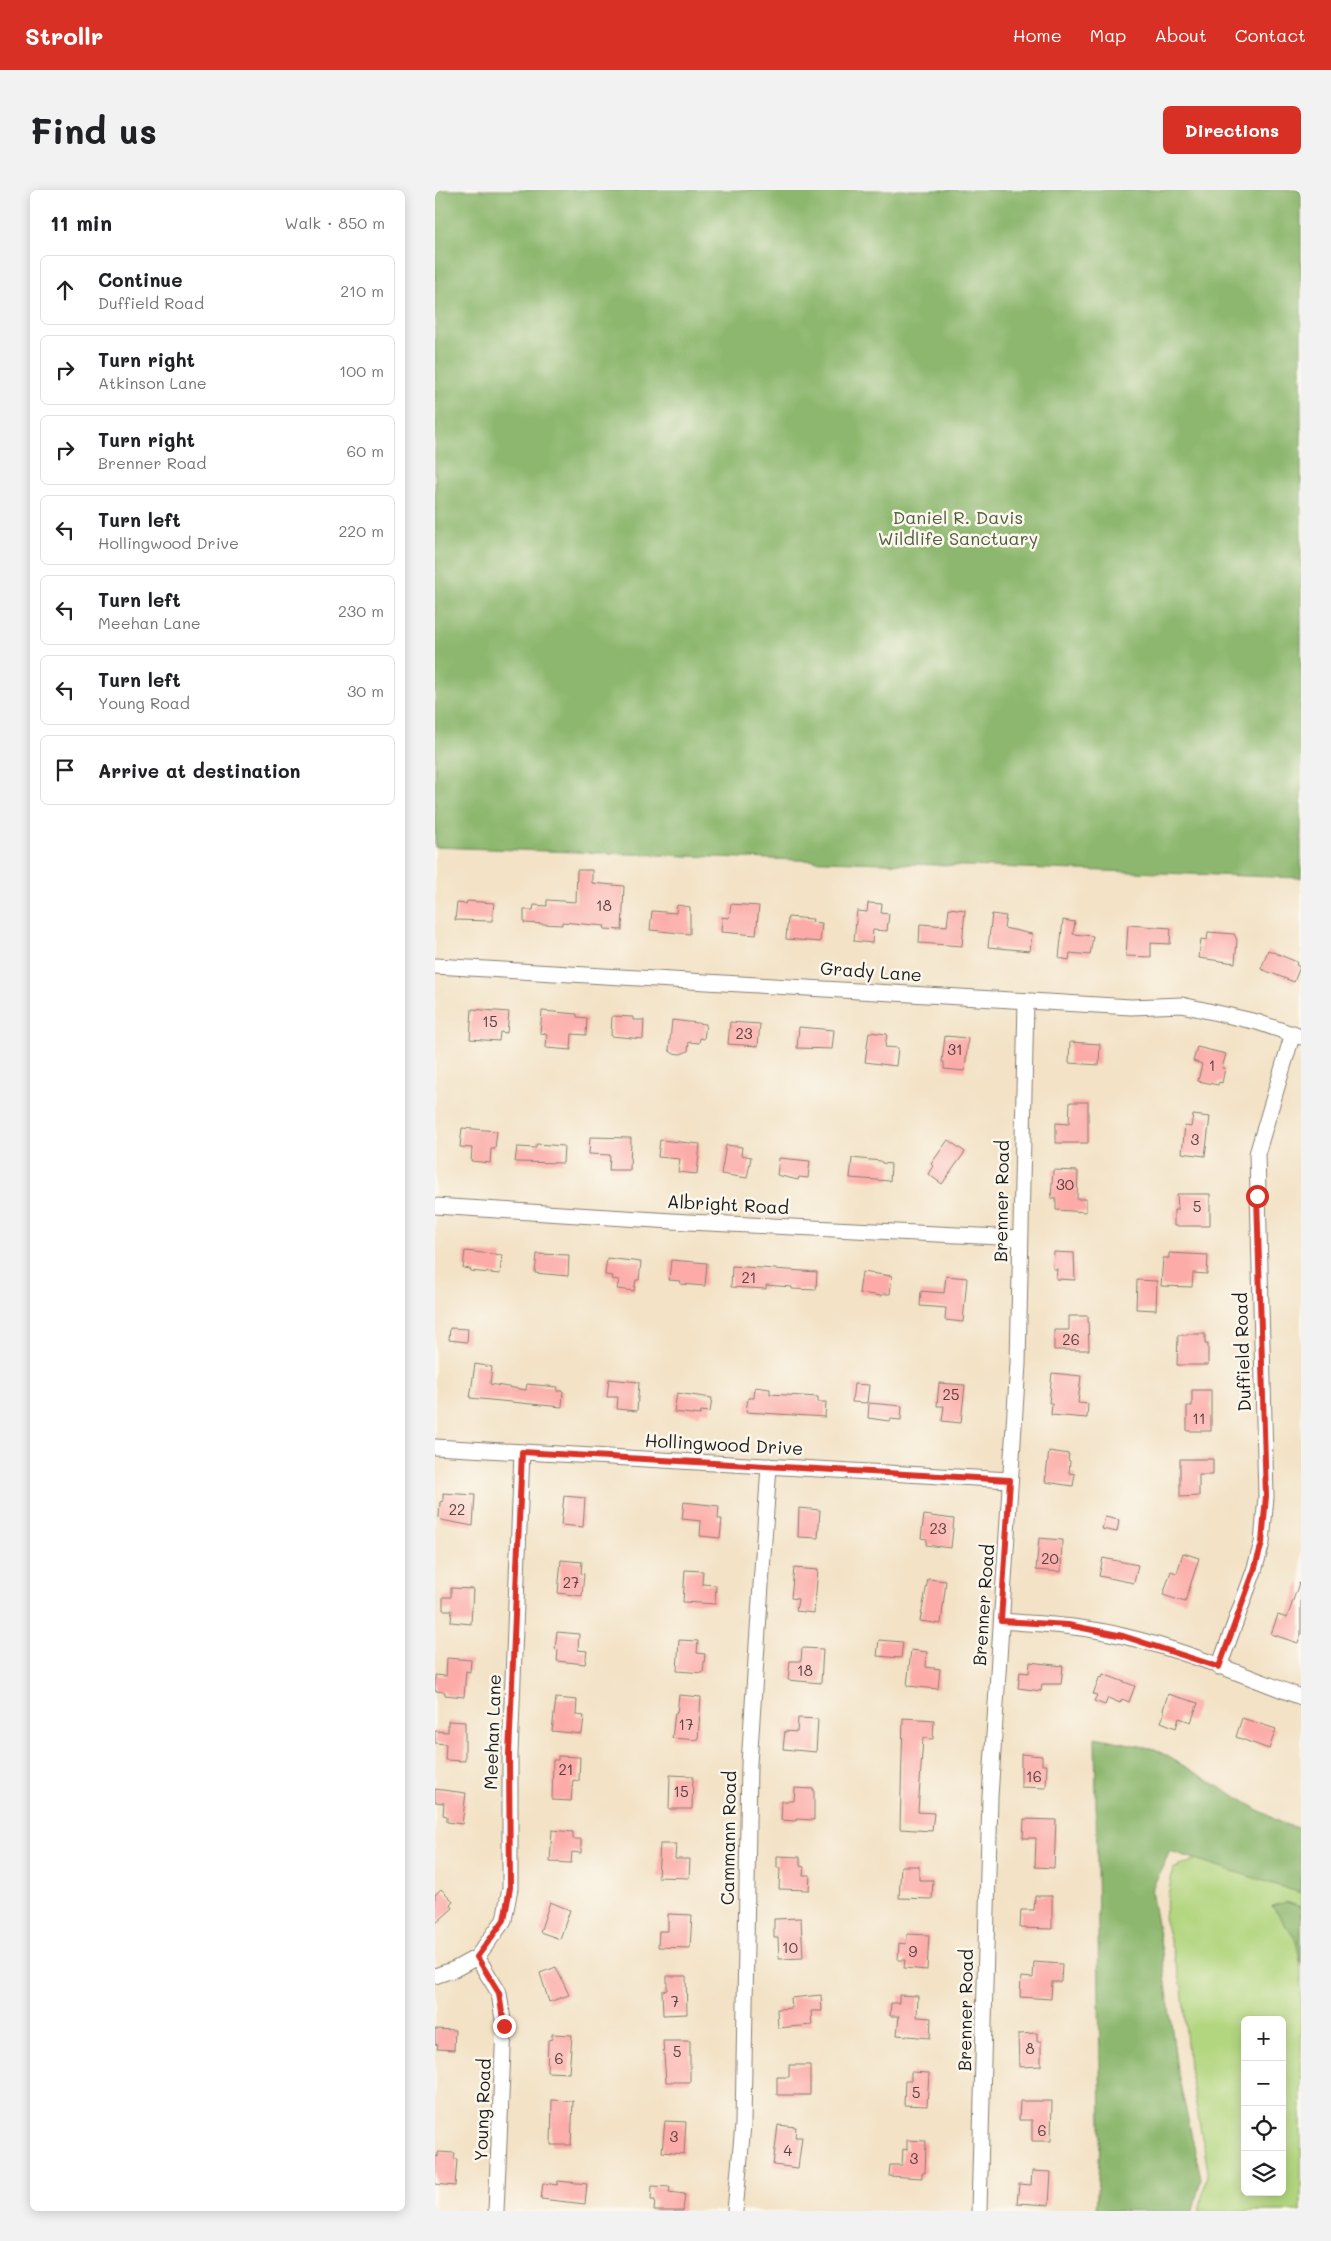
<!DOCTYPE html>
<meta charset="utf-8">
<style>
:root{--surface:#fff;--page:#f2f2f2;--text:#202124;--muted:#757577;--line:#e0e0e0;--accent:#d93025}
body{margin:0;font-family:Mali,sans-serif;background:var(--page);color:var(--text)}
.controls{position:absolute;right:15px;bottom:15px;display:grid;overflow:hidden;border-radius:8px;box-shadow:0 2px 12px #0003}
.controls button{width:45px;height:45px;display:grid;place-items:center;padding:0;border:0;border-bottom:1px solid var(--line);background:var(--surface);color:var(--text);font:25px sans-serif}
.stop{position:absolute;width:15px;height:15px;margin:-11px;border:4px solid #d93025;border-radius:50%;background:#fff}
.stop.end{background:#d93025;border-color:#fff;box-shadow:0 1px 5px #0008}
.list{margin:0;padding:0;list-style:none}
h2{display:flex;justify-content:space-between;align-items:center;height:65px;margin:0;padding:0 20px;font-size:21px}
h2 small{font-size:16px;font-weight:400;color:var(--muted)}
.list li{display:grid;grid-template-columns:32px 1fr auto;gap:15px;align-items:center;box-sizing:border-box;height:70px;margin:0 10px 10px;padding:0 10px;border:1px solid var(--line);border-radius:8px}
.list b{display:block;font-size:19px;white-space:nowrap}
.list p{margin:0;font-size:16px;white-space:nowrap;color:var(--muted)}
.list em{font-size:16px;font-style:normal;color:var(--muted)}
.icon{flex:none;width:28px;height:28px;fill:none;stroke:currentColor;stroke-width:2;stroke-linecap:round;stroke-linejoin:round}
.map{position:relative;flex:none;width:866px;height:2021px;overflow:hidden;border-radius:8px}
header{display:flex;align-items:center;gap:30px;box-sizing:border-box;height:70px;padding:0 25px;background:var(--accent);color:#fff}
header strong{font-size:24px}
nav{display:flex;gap:28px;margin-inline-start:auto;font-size:18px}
.intro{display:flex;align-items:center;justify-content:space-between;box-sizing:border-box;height:120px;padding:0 30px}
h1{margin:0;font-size:35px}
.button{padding:12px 22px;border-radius:8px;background:var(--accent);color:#fff;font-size:18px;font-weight:700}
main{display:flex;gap:30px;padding:0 30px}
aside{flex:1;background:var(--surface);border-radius:8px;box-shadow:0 2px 12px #0003}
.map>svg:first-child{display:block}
.green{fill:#b2d67f;stroke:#67794e;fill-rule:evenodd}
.forest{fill:#8db76e;stroke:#546a45}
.building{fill:#fcaba8}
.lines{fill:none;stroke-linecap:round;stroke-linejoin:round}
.minor-casing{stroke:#887f71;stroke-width:17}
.minor{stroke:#fff;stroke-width:15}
.route{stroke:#d93025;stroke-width:6}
.labels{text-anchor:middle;stroke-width:5;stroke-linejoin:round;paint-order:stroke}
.number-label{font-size:15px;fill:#54403f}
.park-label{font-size:18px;fill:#505d3f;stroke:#fbf7ec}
.street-label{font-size:18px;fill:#1c1c1c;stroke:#fbf7ec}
</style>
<header>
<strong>Strollr</strong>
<nav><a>Home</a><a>Map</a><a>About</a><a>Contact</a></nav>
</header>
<div class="intro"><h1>Find us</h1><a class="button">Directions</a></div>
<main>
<aside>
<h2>11 min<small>Walk · 850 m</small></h2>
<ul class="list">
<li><svg class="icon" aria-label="ahead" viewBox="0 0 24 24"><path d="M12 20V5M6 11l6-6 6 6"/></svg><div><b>Continue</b><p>Duffield Road</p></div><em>210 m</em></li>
<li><svg class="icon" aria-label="right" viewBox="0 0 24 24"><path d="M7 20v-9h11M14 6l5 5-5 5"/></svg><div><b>Turn right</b><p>Atkinson Lane</p></div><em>100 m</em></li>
<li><svg class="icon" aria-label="right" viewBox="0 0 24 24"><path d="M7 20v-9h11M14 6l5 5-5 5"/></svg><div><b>Turn right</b><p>Brenner Road</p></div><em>60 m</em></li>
<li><svg class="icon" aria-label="left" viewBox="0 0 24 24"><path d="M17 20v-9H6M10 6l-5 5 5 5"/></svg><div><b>Turn left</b><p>Hollingwood Drive</p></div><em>220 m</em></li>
<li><svg class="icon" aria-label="left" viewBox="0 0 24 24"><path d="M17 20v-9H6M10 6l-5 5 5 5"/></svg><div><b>Turn left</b><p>Meehan Lane</p></div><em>230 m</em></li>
<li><svg class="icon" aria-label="left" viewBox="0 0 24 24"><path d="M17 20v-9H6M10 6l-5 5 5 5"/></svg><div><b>Turn left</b><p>Young Road</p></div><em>30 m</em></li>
<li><svg class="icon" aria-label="arrive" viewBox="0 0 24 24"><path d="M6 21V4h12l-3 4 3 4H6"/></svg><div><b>Arrive at destination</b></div></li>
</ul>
</aside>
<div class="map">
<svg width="866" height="2021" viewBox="0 0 866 2021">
<rect width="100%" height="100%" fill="#fbf7ec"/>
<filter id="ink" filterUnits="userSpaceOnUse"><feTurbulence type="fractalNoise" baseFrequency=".02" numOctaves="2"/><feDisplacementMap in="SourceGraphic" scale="10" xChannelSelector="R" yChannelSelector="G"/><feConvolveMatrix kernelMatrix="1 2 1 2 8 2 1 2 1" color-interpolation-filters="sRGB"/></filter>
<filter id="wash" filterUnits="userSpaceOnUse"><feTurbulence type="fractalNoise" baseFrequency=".0096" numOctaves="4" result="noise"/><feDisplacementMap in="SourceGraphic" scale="20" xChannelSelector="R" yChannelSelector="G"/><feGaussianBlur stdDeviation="1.12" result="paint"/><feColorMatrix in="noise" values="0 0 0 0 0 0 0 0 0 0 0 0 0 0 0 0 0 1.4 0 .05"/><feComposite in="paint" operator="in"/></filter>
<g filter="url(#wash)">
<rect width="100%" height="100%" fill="#f3e2c6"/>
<path class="green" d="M781,1661L866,1690V2021H764L773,1980L754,1877L747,1797L729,1727L738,1679ZM810,1830H847V2002H810Z"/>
<g class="forest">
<path d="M0,0H866V688L0,657Z"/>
<path d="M660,1547L720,1559L846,1633L866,1639V1703L735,1661L716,1701L727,1762L742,1880L766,1988L758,2021H661L666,1937Z"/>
<path d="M851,1712L866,1717V1776L861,1750L837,1716Z"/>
</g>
<g id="blocks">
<g class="building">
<path d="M142,680H157V693L189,696L187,740L169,739L170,736L127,732V735L89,733V720H98L99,715L112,716V710L141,712Z"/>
<path d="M32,711L59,713L57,731L20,730L22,713L31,714Z"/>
<path d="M433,713L447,714L446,723L454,724L452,741L438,740L437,753L419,751L422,721L432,722Z"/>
<path d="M296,714L324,716L321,745L286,742L287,727L294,728Z"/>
<path d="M242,715L255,717V744L215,740L217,721L241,723Z"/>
<path d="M514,718L530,720L527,756L484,753L485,734L512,736Z"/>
<path d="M557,724L571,726L569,738L597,744L595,761L553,757Z"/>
<path d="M353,727L378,729L377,732L387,733L385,752L351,749Z"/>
<path d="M628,730L640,732L638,744L658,746L655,765L635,763L634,770L624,768Z"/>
<path d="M693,735L736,738L735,754L716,753V767L691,766Z"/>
<path d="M773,742L799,744L802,750L800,773L764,768L766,749L772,750Z"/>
<path d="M833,760L862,772L861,775L865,777L859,792L826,779Z"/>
<path d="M37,819L74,822L72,843L65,842L64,851L35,849Z"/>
<path d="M107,821L142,824V827L152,828L151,845L137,844L136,860L111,858L112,844L105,843Z"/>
<path d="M177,826L198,827V830H209L208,849L176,846Z"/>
<path d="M237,830L271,834L269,849L265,848L264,853L254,852L253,861L246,864L237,863L234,860Z"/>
<path d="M295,832L325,834L323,856L293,854Z"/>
<path d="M364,837L399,840L397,859L362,858Z"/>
<path d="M434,842L452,844L450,857L463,858L461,876L430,872Z"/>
<path d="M510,846L533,848L530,881L509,879V872H507Z"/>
<path d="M635,852L665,854L664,875L634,873Z"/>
<path d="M762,857L791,864L787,878H790L787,893L784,892L783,895L763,891L767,874L758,871Z"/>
<path d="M635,912H653V953H621V933L634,934Z"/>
<path d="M758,925L775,927L770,966L747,963L750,936L756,937Z"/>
<path d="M27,938L62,941L60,959H56L55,973L36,971L37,958L25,957Z"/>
<path d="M155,947L196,948L195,980H174L175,965L154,964Z"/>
<path d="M225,950L265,954L262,984L243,982L245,969L223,967Z"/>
<path d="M513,950L530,962L507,994L493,984L498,976L496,974Z"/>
<path d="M101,954L129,956L128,973L80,972L82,957L101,958Z"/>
<path d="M291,955L307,957L306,965L316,967L312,988L286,984Z"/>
<path d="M344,968L375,971L373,988L364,987L363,990L342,985Z"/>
<path d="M417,968L446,971L447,973L456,974L455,991L415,988Z"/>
<path d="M618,980L643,981L642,1009H651V1022L621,1020V1008H616Z"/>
<path d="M742,1004H775V1036H739V1020H743Z"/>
<path d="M30,1061L67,1065L65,1084L35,1081L36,1079L28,1078Z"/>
<path d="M619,1062L639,1063L640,1090L621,1089L622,1079H618Z"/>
<path d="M734,1063L773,1065L772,1084L758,1083L757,1097L726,1096L728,1068H734Z"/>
<path d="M102,1064L134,1065L133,1086L100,1083Z"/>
<path d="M172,1068L206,1072L204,1090H201L199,1101L182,1099L184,1090L177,1089L178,1086L170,1085Z"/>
<path d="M236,1070L272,1073L270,1096L245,1094L246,1091L234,1090Z"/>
<path d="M297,1076L382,1082L381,1100L357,1099V1097L331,1095V1099L296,1097Z"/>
<path d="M427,1082L457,1086L455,1104H448L447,1106L424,1103Z"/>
<path d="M511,1086L532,1088L528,1132L510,1130L511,1118L485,1116L486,1101L509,1103Z"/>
<path d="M702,1090L722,1091L721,1120L701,1119Z"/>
<path d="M634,1126H653L654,1160H619V1140H634Z"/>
<path d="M15,1138L33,1139L32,1152L14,1150Z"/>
<path d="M751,1144H770V1154H773V1175H742L743,1145H751Z"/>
<path d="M40,1174L57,1177L55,1194L91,1200L92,1194L123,1197L122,1201H128L127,1217L35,1208Z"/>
<path d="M617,1183L646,1186L643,1213L653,1214L652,1228L616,1225L617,1213H614Z"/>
<path d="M174,1189L204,1192L202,1221L182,1219L183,1207H172Z"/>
<path d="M504,1193L530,1195L526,1233L507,1231L509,1216H502Z"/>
<path d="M419,1194L434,1195L432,1213L417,1212Z"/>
<path d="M320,1197L335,1199V1204L383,1207V1212H391L390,1227L311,1222L313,1208H319Z"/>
<path d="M757,1200H776V1241H752V1216H757Z"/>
<path d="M242,1203L277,1208L275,1222L266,1221L265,1225L239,1222Z"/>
<path d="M434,1213L467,1216L466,1230L455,1229L454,1231L433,1228Z"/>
<path d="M614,1261L634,1264L633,1270L635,1271L634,1283L640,1284L638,1296L610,1292Z"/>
<path d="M745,1269H778V1285H764V1306L745,1307Z"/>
<path d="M8,1303L40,1305L38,1336L6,1330L4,1328L5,1312L8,1311Z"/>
<path d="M129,1306L150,1308L148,1337L126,1335Z"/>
<path d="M249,1312L284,1316L283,1329H287L285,1348L265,1346L266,1331L247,1329Z"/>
<path d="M364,1318L385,1320L383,1348L363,1347Z"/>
<path d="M489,1325L519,1329L516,1358L491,1355L492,1349L486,1348Z"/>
<path d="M670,1327L684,1330L682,1342L667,1339Z"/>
<path d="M604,1348L627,1350L626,1382L601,1380Z"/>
<path d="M748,1363L764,1368L750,1412L728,1405L736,1381L742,1383Z"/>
<path d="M668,1368L703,1375L699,1393L664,1386Z"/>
<path d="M126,1370L147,1372L146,1383L149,1384L147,1406L123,1403Z"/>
<path d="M359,1378L383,1380L379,1423L361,1421L363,1409L356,1408Z"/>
<path d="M250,1380L268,1381L267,1394L281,1395L280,1414L248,1412Z"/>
<path d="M493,1389L511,1391L506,1434L485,1431Z"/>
<path d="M864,1393H866V1444L863,1453L836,1444L843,1425L852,1428Z"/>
<path d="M16,1398L38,1399L36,1434L16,1432L17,1420H8V1407H16Z"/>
<path d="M122,1442L144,1444L143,1460L152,1461L150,1474L122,1471L123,1460L120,1459Z"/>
<path d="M244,1450L263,1451L262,1463L270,1464L268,1483L242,1481Z"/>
<path d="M444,1450L468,1452L466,1468L442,1466Z"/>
<path d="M367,1458L388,1459L386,1493L353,1490L355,1471H366Z"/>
<path d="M476,1460L492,1462L491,1477L505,1479L503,1499L472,1496Z"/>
<path d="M12,1468L36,1470L35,1482L31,1481L29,1507L10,1505V1502L0,1501V1485L11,1486Z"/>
<path d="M595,1472L628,1476L626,1494H607L606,1501L583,1498L585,1482L594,1483Z"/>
<path d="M668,1484L700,1496L694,1512L687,1509L685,1513L673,1508L670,1515L659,1511L662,1505L658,1504L665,1486L667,1488Z"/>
<path d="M733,1504L763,1513L756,1532L744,1528L741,1538L726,1532L730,1521L728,1520Z"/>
<path d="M244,1505L266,1507L263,1550L237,1548L240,1523H242Z"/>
<path d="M121,1508L142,1510L141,1525L149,1526L147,1544L117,1541Z"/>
<path d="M363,1528L383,1529L381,1562L348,1559L350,1541L362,1542Z"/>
<path d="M468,1528L499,1530L498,1549L488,1548L483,1622L499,1623L497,1641L465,1639Z"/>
<path d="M807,1528L841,1539L834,1559L801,1547Z"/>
<path d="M13,1531L30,1532V1571L10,1570L11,1554L0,1553V1541L13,1542Z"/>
<path d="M586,1564L607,1566V1575H612L611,1598L586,1597Z"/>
<path d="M123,1566L145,1567L144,1591L138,1590L136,1611L117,1610L118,1570H123Z"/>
<path d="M235,1585L258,1586L257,1619H234Z"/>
<path d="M360,1598L379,1599V1630L361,1629V1631L346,1630L347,1611H359Z"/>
<path d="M0,1599L31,1603L27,1634L12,1632V1626L8,1625L9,1613L0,1612Z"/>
<path d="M589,1629L621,1630L619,1678L600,1677L601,1648H588Z"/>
<path d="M117,1640L138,1642V1649H146V1663L137,1662L136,1673L115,1672Z"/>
<path d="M225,1654H241L240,1669H255L254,1688L223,1687Z"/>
<path d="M342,1666L365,1667V1676L369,1677L368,1685H375L374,1700L344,1699L345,1678H342Z"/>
<path d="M466,1676H484V1690H498L497,1709L464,1708Z"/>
<path d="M6,1699L18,1711L15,1714L18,1718L0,1734V1705Z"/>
<path d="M600,1706H617V1739L585,1738L586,1720H599Z"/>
<path d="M115,1712L135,1720L125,1749L105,1742Z"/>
<path d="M233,1724L257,1725L255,1758L223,1757L224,1741H233Z"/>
<path d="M366,1728L368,1768L344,1769L343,1748H339V1729Z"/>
<path d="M472,1744L494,1745L492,1780L469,1778L470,1770H463L464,1753L471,1754Z"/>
<path d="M599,1772L627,1774L626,1792H617L616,1809L585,1807L586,1787L598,1788Z"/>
<path d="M121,1777L134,1805L114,1812L105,1783Z"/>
<path d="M232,1786H251L252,1824L228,1825L227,1801L232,1800Z"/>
<path d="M386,1805L387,1821H376L377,1835L343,1838L342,1819L357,1818L356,1808Z"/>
<path d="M464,1805L483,1806L482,1827L496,1828L495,1848L462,1845L464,1826H455L456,1813H464Z"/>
<path d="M0,1839L20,1840L19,1860L2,1859L3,1855L0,1854Z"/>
<path d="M602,1843V1852L606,1851V1876L584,1877L583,1844Z"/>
<path d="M117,1844L137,1845L134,1883L112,1882L113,1850L117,1849Z"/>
<path d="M228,1851H255V1892H231Z"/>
<path d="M354,1875H375V1905H342V1887H354Z"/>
<path d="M476,1882L494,1883L492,1916L469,1915L470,1891H476Z"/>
<path d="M117,1910L138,1911L136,1955H116Z"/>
<path d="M585,1911H617L616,1951H597V1930H584Z"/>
<path d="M230,1931L251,1932L249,1964L227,1962Z"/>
<path d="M343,1935L361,1937L360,1947H367L363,1978L338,1975Z"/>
<path d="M472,1950L491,1951L490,1983H487V1988L454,1986L455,1975H467L468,1959L472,1960Z"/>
<path d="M3,1962L20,1963L19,1969H22L20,1996L0,1994V1966L3,1967Z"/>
<path d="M597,1981L616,1982L614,2015L582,2013L584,1994L596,1995Z"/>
<path d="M123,1991L152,1994L150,2014L106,2009L108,1993L122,1995Z"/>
<path d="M217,1996L235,1997L234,2002L250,2004L248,2021H219L220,2010H216Z"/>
</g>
</g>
</g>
<g filter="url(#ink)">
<use href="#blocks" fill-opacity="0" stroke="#887f71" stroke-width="1"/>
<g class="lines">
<defs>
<g id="minor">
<path d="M0,776L696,817L747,815L822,832L866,847"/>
<path d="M0,1016L253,1032L585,1048"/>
<path d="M0,1257L575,1290"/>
<path d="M567,1431C608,1434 648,1436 688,1446C749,1460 808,1485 866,1507"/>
<path d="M784,1477L819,1381L827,1353L831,1306L822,964L858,843"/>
<path d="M42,1767L64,1803L69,1837L61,2021"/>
<path d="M0,1786L20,1779L42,1767L69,1730L75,1698V1564L87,1262"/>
<path d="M300,2021L308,1935L314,1574L334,1276"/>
<path d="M544,2021L555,1607L583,1174L591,811"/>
</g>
</defs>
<use href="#minor" class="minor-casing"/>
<use href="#minor" class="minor"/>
</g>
</g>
<g class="lines" filter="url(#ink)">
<path class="route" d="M69,1836L64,1803L42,1767L69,1730L75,1698L74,1564L87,1262L575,1290L566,1431L633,1435L688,1446L784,1477L819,1381L827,1353L831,1306L822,1006"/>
</g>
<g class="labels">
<g class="number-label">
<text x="169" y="721">18</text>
<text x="55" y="837">15</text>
<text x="309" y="849">23</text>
<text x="520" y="865">31</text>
<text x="777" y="881">1</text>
<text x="760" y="955">3</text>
<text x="630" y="1000">30</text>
<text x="762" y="1022">5</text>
<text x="314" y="1093">21</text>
<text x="636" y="1155">26</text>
<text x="516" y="1210">25</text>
<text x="764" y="1234">11</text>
<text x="22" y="1325">22</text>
<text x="503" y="1344">23</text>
<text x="615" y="1374">20</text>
<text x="136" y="1398">27</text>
<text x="370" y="1486">18</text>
<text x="251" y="1540">17</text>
<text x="131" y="1585">21</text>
<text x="599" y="1592">16</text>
<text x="246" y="1607">15</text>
<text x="355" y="1763">10</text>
<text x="478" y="1767">9</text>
<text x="240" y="1817">7</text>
<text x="595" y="1864">8</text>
<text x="242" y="1867">5</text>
<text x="124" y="1874">6</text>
<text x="481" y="1908">5</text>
<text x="607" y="1946">6</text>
<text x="239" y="1952">3</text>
<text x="353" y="1966">4</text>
<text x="479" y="1974">3</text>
</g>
<g class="park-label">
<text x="523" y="334">Daniel R. Davis<tspan x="523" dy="21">Wildlife Sanctuary</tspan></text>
</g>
<g class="street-label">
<text transform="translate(436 782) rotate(4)" y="6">Grady Lane</text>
<text transform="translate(567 1011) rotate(-89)" y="6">Brenner Road</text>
<text transform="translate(293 1015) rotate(3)" y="6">Albright Road</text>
<text transform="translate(808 1162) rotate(-92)" y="6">Duffield Road</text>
<text transform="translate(289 1255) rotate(3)" y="6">Hollingwood Drive</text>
<text transform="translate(549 1415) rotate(-86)" y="6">Brenner Road</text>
<text transform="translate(58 1542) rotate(-88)" y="6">Meehan Lane</text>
<text transform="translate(294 1648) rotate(-89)" y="6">Cammann Road</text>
<text transform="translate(531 1820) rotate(-89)" y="6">Brenner Road</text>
<text transform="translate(48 1920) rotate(-88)" y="6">Young Road</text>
</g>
</g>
</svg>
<div class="controls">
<button>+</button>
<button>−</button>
<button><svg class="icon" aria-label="locate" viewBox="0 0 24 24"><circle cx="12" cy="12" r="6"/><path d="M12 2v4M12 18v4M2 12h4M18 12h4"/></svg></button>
<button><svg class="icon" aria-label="layers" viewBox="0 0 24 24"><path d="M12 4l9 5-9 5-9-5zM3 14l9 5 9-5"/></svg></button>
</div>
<div class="stop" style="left:822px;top:1006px"></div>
<div class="stop end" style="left:69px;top:1836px"></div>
</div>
</main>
